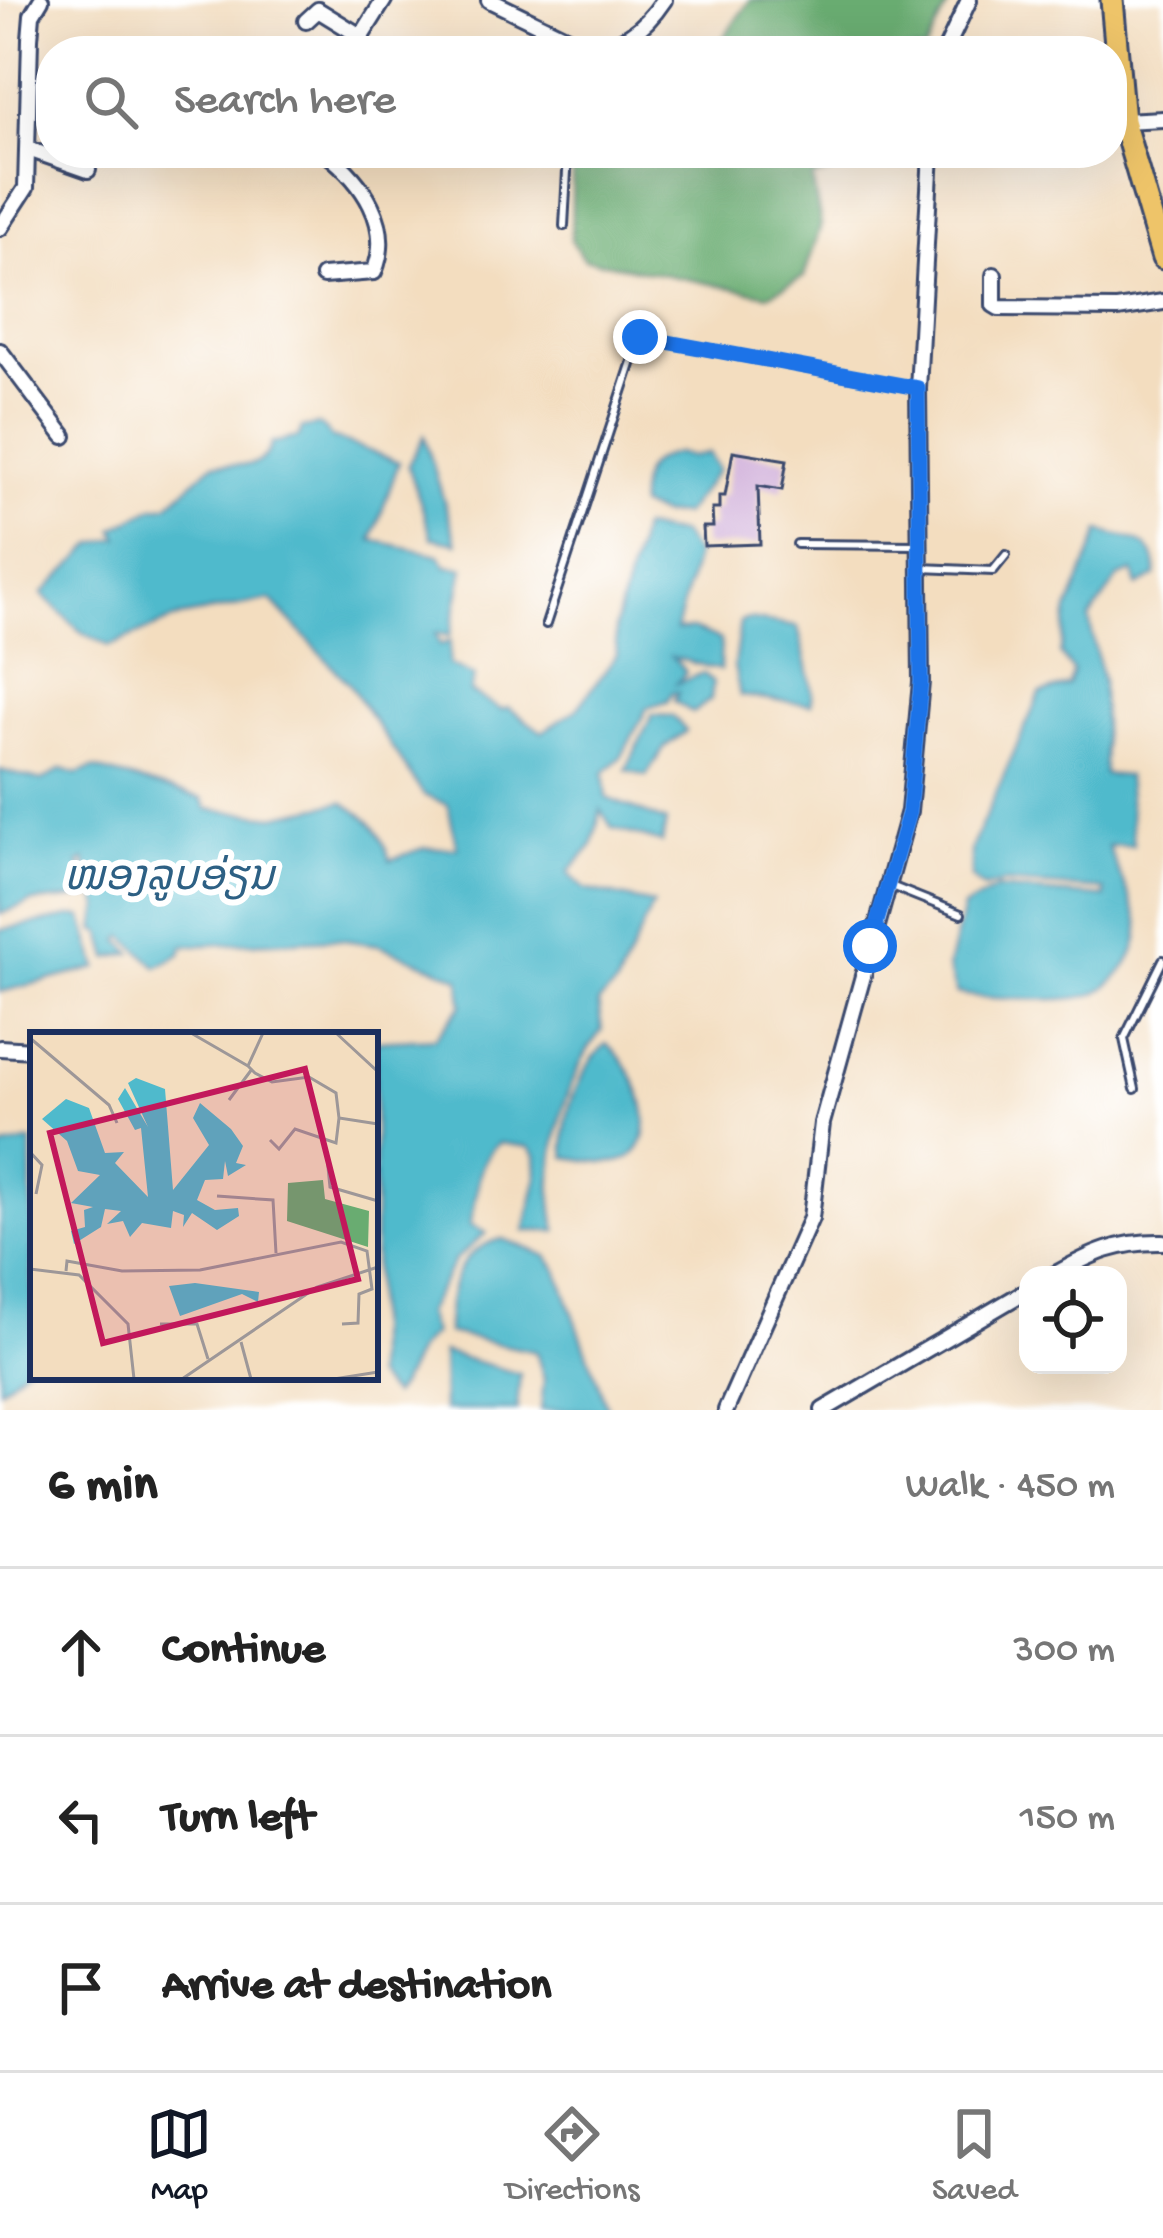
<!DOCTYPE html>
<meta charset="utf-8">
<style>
:root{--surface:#fff;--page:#f2f2f2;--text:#222;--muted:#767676;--line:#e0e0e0;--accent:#111827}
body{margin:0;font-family:"Gochi Hand","Noto Sans Lao",sans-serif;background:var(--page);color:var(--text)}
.controls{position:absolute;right:36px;bottom:36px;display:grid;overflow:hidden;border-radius:24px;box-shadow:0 12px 48px #0002}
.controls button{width:108px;height:108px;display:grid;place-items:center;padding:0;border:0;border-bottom:3px solid var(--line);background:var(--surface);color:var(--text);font:60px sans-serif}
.stop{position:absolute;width:36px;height:36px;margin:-27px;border:9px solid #1a73e8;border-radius:50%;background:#fff}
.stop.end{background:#1a73e8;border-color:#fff;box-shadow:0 3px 12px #0008}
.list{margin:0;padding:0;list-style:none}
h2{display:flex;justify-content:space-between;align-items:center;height:156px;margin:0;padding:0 48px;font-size:51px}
h2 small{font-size:39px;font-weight:400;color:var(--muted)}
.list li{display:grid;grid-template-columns:78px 1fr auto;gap:36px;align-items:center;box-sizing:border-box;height:168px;padding:0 48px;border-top:3px solid var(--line)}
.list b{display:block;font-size:45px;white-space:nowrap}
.list em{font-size:39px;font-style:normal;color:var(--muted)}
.icon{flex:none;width:66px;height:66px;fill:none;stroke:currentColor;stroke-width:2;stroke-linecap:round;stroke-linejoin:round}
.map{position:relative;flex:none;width:1163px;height:1410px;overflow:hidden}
.search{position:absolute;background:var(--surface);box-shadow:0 12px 48px #0002;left:36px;right:36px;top:36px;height:132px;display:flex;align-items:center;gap:30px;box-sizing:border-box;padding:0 42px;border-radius:48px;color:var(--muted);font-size:45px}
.sheet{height:660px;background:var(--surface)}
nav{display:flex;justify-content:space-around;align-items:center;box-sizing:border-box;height:168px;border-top:3px solid var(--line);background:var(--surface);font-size:33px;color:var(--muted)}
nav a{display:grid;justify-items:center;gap:6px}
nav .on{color:var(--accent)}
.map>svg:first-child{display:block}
.forest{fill:#69ac71;stroke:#426e68;stroke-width:3}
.water{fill:#4fbacc;stroke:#357495;stroke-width:3}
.building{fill:#d3b4dc}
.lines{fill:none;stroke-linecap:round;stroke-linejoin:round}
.service-casing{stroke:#3b496d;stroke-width:12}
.minor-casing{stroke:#3b496d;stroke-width:20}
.trunk-casing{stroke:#3b496d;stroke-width:27}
.service{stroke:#fff;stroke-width:6}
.minor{stroke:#fff;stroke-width:14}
.trunk{stroke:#eec469;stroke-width:21}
.route{stroke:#1a73e8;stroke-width:15}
.labels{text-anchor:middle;stroke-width:12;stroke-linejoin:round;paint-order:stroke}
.water-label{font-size:42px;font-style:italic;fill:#2d6084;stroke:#fff}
.inset-road{fill:none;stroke:#9d9798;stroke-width:3}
.view{fill:#c2185b;fill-opacity:0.15;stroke:#c2185b;stroke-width:6}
.inset-edge{fill:none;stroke:#1b2f5e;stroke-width:6}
</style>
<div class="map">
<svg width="1163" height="1410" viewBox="0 0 1163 1410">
<rect width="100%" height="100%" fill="#fff"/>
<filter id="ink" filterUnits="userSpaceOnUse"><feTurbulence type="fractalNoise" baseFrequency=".00833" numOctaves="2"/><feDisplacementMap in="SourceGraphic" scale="24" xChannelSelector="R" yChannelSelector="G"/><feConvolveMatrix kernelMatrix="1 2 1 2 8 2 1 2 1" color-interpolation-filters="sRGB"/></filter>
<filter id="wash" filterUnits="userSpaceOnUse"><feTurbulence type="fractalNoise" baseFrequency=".004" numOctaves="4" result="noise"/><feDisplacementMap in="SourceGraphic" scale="48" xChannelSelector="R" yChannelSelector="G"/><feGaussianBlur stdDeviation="2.7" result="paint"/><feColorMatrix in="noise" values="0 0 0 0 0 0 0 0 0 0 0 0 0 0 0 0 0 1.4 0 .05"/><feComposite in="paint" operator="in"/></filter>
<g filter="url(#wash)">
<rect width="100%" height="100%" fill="#f3ddbf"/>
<g class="forest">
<path d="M750,0H951L925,51H714Z"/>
<path d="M573,153H861L849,166L812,178L821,225L804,277L768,295L584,259L571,240Z"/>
</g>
<g class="water">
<path d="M319,425L333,438L399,462L372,540L440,555L446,566L464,568L450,636L435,633L440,645L450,641L449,665L474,676L470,692L501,710L509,708L542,732L576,710L617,655L615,627L642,528L681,534L696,555L676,630L692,629L721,640L720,670L672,657L686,672L677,683L703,673L713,683L711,699L693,713L674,701L678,693H672L667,702L647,708L622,756L604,773L607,798L666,822L662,843L612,828L601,810L592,846L568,873L585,889L653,904L616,986L598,1003L602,1030C563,1076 541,1173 557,1231H525L537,1180L536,1155L529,1147L499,1143C474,1161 479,1198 470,1225L486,1233L455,1260L426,1313L433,1334C410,1351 410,1376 392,1395L374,1377L375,1041L435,1038L462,1005L460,978L379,945L336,939L183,946L181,954L157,967L124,936L120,940L132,953L109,958L102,933L95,930L99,907L85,860L79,863L89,881L88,897L32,902L0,914V770L42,781L62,769L77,774L93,768L203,799L207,809L275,816L343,802C371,819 380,829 390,860L424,848H457L448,805L424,795L349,684L271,600L180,617L109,646L80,631L42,594L94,544L119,538L114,529L154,507L168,505L213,464C238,465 264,471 272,443L299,437L302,428Z"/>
<path d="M424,436L457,543L432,538L408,465Z"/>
<path d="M677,453L691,457L708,453L718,470L684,514L662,515L639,506C638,475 645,459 677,453Z"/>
<path d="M1100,531C1131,540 1158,539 1156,576L1137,586L1133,572L1119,577L1089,619L1102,680L1104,774L1127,776L1133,845L1108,846C1114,864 1138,912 1139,925C1141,953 1119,981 1096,993C1074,1004 981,999 956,993L948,967L963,908L996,889L1105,897L1104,890L1004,883L983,888L971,878V849L1040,694L1068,685L1073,671L1060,654L1068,611Z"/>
<path d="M749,619L798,627L813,693L811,704L740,696L734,666L740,622Z"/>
<path d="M652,715L673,716L686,731L665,747L646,776L626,770Z"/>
<path d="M76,916L83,918L98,968L0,992V930Z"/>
<path d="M606,1044C635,1063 669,1141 624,1160C610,1166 583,1159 566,1157C559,1120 579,1069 606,1044Z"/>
<path d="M31,1141L33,1360L0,1389V1148Z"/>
<path d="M503,1239L547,1256L557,1269L608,1410H541L544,1379L536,1352L447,1333C447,1291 456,1248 503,1239Z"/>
<path d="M442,1352L520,1374L517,1410H443Z"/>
</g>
<g id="blocks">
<path class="building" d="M733,451L787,460L782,490L758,486L760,544L704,546L703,527H713L712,509H719V496H725Z"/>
</g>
</g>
<g filter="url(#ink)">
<use href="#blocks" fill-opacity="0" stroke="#3b496d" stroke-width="3"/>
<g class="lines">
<defs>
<g id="service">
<path d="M564,226L568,153"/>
<path d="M797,544L917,545"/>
<path d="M921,568L993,571L1006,555"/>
<path d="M546,624L640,337L916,388"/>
<path d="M891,886L961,914"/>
<path d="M1135,1089L1124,1039L1163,960"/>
</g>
<g id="minor">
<path d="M489,0L586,47C621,49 646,27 664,0"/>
<path d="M306,21L318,10L362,37"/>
<path d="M352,51L384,0"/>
<path d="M945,51L969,0"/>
<path d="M1123,121L1163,119"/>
<path d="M31,150L88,170"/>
<path d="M0,228L26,188L30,39L32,15L41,0"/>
<path d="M994,275V305L999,308L1117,309L1163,302"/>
<path d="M323,276L374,272C394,225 362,181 326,153"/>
<path d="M0,351L64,436"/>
<path d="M0,1048L33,1050"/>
<path d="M1054,1275C1092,1253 1119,1241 1163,1242"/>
<path d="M726,1410L811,1218L822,1123L909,811L921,682L918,389L931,153"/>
<path d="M823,1410L1028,1290"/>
</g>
<path id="trunk" d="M1112,0L1123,121L1163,258"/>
</defs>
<use href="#service" class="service-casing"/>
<use href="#minor" class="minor-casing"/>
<use href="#trunk" class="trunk-casing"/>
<use href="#service" class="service"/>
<use href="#minor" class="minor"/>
<use href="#trunk" class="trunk"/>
</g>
</g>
<g class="lines" filter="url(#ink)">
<path class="route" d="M640,337L918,388L921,682L909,812L870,946"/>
</g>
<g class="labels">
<g class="water-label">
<text x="169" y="889">ໜອງລູບອ່ຽນ</text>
</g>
</g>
<g transform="translate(30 1032)">
<rect width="348" height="348" fill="#f3ddbf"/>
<path d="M293,148L295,167L339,179L338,215L257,189L258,151Z" fill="#69ac71"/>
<path d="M106,46L135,57L143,158L179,113L163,86L170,71L201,97L213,114L206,131L216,133L198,144L195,129L193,147L175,148L167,168L185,178L208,176L209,184L187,198L162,181L153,195L154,183L143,179L141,196L112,191L100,205L93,189L77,192L91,179L75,177L71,195L44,212L41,199L55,195L54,178L63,175L41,171L70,143L48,139L37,109L12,87L36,67L59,76L75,121L94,120L85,131L118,165L111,96L105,98L88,67L95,56L118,95L98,51ZM165,251L229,260L228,270L212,262L150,284L139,254Z" fill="#4fbacc"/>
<path class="inset-road" d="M161,1L218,34M233,1L218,34L225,41L242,50L279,45L306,61L309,86L348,92M306,1L347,39L348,60M0,6L79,73L87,91M199,68L222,37M240,108L249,117L265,97L306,111L309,86M0,120L12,133L6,162M297,125L300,155L348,169M187,164L243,168L246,221M0,237L49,243L98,292L104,347M36,239L37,229L92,239L170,238L311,210L337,219L342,257L329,262L328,291L312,292M130,292H167L178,327M211,310L221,347M152,347L287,255L348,235M304,347L348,340"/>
<path class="view" d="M275,37L328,247L73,311L20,101Z"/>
<rect width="348" height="348" class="inset-edge"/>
</g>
</svg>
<div class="controls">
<button><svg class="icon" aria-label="locate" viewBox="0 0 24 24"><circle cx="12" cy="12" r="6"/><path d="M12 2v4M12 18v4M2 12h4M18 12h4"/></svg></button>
</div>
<div class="stop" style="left:870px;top:946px"></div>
<div class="stop end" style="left:640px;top:337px"></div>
<div class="search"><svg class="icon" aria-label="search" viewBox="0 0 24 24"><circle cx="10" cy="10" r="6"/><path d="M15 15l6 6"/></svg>Search here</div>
</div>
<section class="sheet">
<h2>6 min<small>Walk · 450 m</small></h2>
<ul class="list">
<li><svg class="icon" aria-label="ahead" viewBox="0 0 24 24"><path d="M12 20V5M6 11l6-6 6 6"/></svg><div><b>Continue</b></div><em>300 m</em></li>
<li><svg class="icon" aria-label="left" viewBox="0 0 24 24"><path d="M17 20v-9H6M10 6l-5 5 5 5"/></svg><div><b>Turn left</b></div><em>150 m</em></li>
<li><svg class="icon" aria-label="arrive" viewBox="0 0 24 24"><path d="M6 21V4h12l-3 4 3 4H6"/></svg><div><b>Arrive at destination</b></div></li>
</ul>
</section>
<nav>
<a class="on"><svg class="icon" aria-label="map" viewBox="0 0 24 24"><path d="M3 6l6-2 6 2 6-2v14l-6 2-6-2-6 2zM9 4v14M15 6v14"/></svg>Map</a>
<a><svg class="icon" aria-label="directions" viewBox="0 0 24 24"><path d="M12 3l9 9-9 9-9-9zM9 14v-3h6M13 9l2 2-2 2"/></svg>Directions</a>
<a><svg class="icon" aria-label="saved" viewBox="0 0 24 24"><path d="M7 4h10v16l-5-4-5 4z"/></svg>Saved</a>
</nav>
